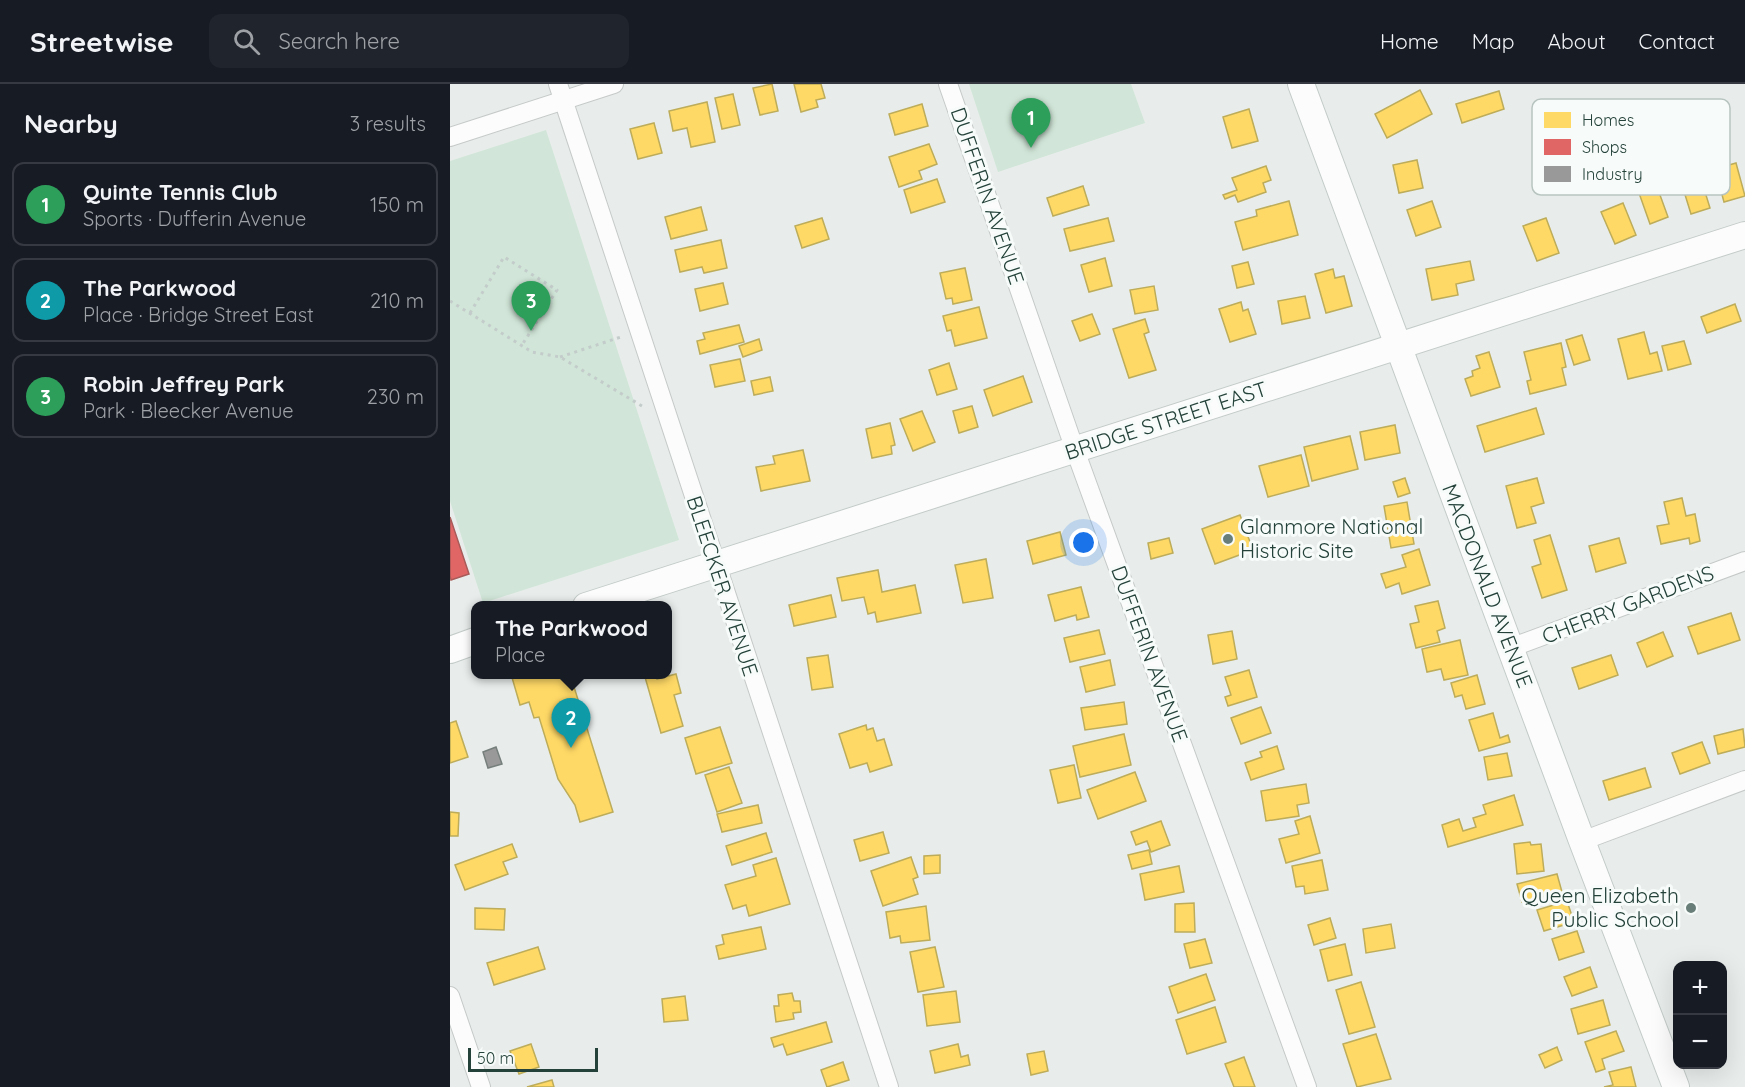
<!DOCTYPE html>
<meta charset="utf-8">
<style>
:root{--surface:#171b24;--page:#20242c;--text:#f1f3f6;--muted:#9ea1a6;--line:#363941;--accent:#1a73e8}
body{margin:0;font-family:Quicksand,sans-serif;background:var(--page);color:var(--text)}
.controls{position:absolute;right:18px;bottom:18px;display:grid;overflow:hidden;border-radius:12px;box-shadow:0 6px 24px #0002}
.controls button{width:54px;height:54px;display:grid;place-items:center;padding:0;border:0;border-bottom:2px solid var(--line);background:var(--surface);color:var(--text);font:30px sans-serif}
.scale{position:absolute;left:18px;bottom:15px;width:130px;box-sizing:border-box;padding-left:6px;border:3px solid #24423a;border-top:0;font-size:16px;line-height:21px;white-space:nowrap;color:#24423a;-webkit-text-stroke:4px #f7fbf9;paint-order:stroke}
.you{position:absolute;left:634px;top:459px;width:21px;height:21px;margin:-15px;border:4px solid #fff;border-radius:50%;background:#1a73e8;box-shadow:0 0 0 9px #1a73e833}
.badge{display:grid;place-items:center;width:39px;height:39px;border-radius:50%;background:var(--accent);color:#fff;font-size:20px;font-weight:700}
.pin{position:absolute;translate:-50% -50px;filter:drop-shadow(0 2px 3px #0008)}
.pin::after{content:'';position:absolute;top:32px;width:21px;height:18px;background:inherit;clip-path:polygon(0 0,100% 0,50% 100%)}
.popup{position:absolute;left:21px;top:517px;width:201px;height:78px;box-sizing:border-box;display:grid;place-content:center;border-radius:12px;background:var(--surface);filter:drop-shadow(0 2px 4px #0005);font-size:20px;white-space:nowrap;color:var(--muted)}
.popup b{font-size:22px;color:var(--text)}
.popup::after{content:'';position:absolute;left:50%;top:100%;margin-left:-12px;border:12px solid transparent;border-top-color:var(--surface)}
.list{margin:0;padding:0;list-style:none}
h2{display:flex;justify-content:space-between;align-items:center;height:78px;margin:0;padding:0 24px;font-size:26px}
h2 small{font-size:20px;font-weight:400;color:var(--muted)}
.list li{display:grid;grid-template-columns:39px 1fr auto;gap:18px;align-items:center;box-sizing:border-box;height:84px;margin:0 12px 12px;padding:0 12px;border:2px solid var(--line);border-radius:12px}
.list b{display:block;font-size:22px;white-space:nowrap}
.list p{margin:0;font-size:20px;white-space:nowrap;color:var(--muted)}
.list em{font-size:20px;font-style:normal;color:var(--muted)}
.icon{flex:none;width:33px;height:33px;fill:none;stroke:currentColor;stroke-width:2;stroke-linecap:round;stroke-linejoin:round}
.map{position:relative;flex:none;width:1295px;height:1003px;overflow:hidden}
header{display:flex;align-items:center;gap:36px;box-sizing:border-box;height:84px;padding:0 30px;background:var(--surface);border-bottom:2px solid var(--line)}
header strong{font-size:28px}
nav{display:flex;gap:33px;margin-inline-start:auto;font-size:21px}
.search{width:420px;height:54px;background:var(--page);display:flex;align-items:center;gap:15px;box-sizing:border-box;padding:0 21px;border-radius:12px;color:var(--muted);font-size:22px}
main{display:flex}
aside{flex:1;background:var(--surface)}
.map>svg:first-child{display:block}
.green{fill:#d1e6d8}
.homes{fill:#ffd966;stroke:#bdac59;stroke-width:1.5}
.shops{fill:#e06666;stroke:#a85b59;stroke-width:1.5}
.industry{fill:#999;stroke:#767f7c;stroke-width:1.5}
.lines{fill:none;stroke-linecap:round;stroke-linejoin:round}
.street-casing{stroke:#c5cac8;stroke-width:20}
.secondary-casing{stroke:#c3cbc8;stroke-width:28}
.path{stroke:#c3ccca;stroke-width:3;stroke-dasharray:3 4.5;stroke-linecap:butt}
.street{stroke:#fcfcfc;stroke-width:18}
.secondary{stroke:#fcfcfc;stroke-width:26}
.poi-dot{fill:#697e78;stroke:#f7fbf9;stroke-width:2}
.labels{text-anchor:middle;stroke-width:6;stroke-linejoin:round;paint-order:stroke}
.street-label{font-size:21px;fill:#24423a;stroke:#f7fbf9}
.poi-label{font-size:21px;fill:#24423a;stroke:#f7fbf9;text-anchor:start}
.key{fill:#f7fbf9;stroke:#b8c4c0;stroke-width:1.5}
.key-label{font-size:16px;fill:#24423a}
</style>
<header>
<strong>Streetwise</strong>
<div class="search"><svg class="icon" aria-label="search" viewBox="0 0 24 24"><circle cx="10" cy="10" r="6"/><path d="M15 15l6 6"/></svg>Search here</div>
<nav><a>Home</a><a>Map</a><a>About</a><a>Contact</a></nav>
</header>
<main>
<aside>
<h2>Nearby<small>3 results</small></h2>
<ul class="list">
<li><span class="badge" style="background:#2e9e5b">1</span><div><b>Quinte Tennis Club</b><p>Sports · Dufferin Avenue</p></div><em>150 m</em></li>
<li><span class="badge" style="background:#0f9aa8">2</span><div><b>The Parkwood</b><p>Place · Bridge Street East</p></div><em>210 m</em></li>
<li><span class="badge" style="background:#2e9e5b">3</span><div><b>Robin Jeffrey Park</b><p>Park · Bleecker Avenue</p></div><em>230 m</em></li>
</ul>
</aside>
<div class="map">
<svg width="1295" height="1003" viewBox="0 0 1295 1003">
<rect width="100%" height="100%" fill="#e8edeb"/>
<g class="green">
<path d="M519,0H681L695,39L548,88Z"/>
<path d="M96,46L229,456L33,519L0,417V77Z"/>
</g>
<g class="homes">
<path d="M322,0L328,27L310,31L303,4Z"/>
<path d="M344,0H371L375,14L366,16L368,23L351,28Z"/>
<path d="M970,6L982,30L937,54L925,30Z"/>
<path d="M1049,7L1054,25L1012,39L1006,20Z"/>
<path d="M283,10L290,41L272,45L265,14Z"/>
<path d="M257,18L265,58L241,63L237,44L223,47L219,27Z"/>
<path d="M472,20L478,42L445,51L439,30Z"/>
<path d="M799,25L808,57L782,64L773,33Z"/>
<path d="M204,39L212,69L188,75L180,45Z"/>
<path d="M479,60L487,80L469,87L472,95L449,103L439,73Z"/>
<path d="M967,76L973,104L949,109L943,81Z"/>
<path d="M1286,79L1295,112L1274,118L1265,85Z"/>
<path d="M816,82L821,96L813,99L816,108L788,118L785,111L775,115L773,111L787,106L782,94Z"/>
<path d="M1247,82L1260,124L1241,130L1228,88Z"/>
<path d="M1202,89L1218,133L1200,140L1184,95Z"/>
<path d="M487,95L495,118L461,129L454,106Z"/>
<path d="M633,102L639,121L603,132L597,114Z"/>
<path d="M839,117L848,151L793,166L785,138L807,132L806,126Z"/>
<path d="M982,117L991,143L966,152L957,126Z"/>
<path d="M1173,119L1186,151L1165,160L1151,128Z"/>
<path d="M251,123L257,146L221,155L215,133Z"/>
<path d="M372,134L379,155L352,164L345,142Z"/>
<path d="M658,134L664,157L620,167L614,145Z"/>
<path d="M1096,134L1109,169L1087,177L1073,142Z"/>
<path d="M271,156L277,184L254,189L252,183L230,188L225,166Z"/>
<path d="M655,174L662,202L639,208L631,181Z"/>
<path d="M1020,177L1024,196L1006,200L1008,211L982,216L976,185Z"/>
<path d="M798,178L804,200L787,204L782,182Z"/>
<path d="M515,184L522,216L503,220L502,214L496,215L490,189Z"/>
<path d="M883,185L885,194L894,192L902,222L876,229L865,190Z"/>
<path d="M273,199L278,220L250,227L245,205Z"/>
<path d="M704,202L708,226L685,230L680,206Z"/>
<path d="M855,212L860,234L832,240L828,217Z"/>
<path d="M791,218L793,227L798,225L806,250L780,258L769,225Z"/>
<path d="M1285,220L1291,237L1257,249L1251,233Z"/>
<path d="M529,223L537,254L505,262L501,246L497,247L493,232Z"/>
<path d="M642,230L650,250L630,257L622,237Z"/>
<path d="M695,235L699,248L694,250L706,286L679,294L663,245Z"/>
<path d="M289,241L294,258L250,270L247,257L255,255L253,249Z"/>
<path d="M1194,248L1200,270L1207,268L1212,287L1178,295L1168,255Z"/>
<path d="M1132,251L1140,276L1124,281L1116,256Z"/>
<path d="M309,255L312,266L293,273L289,262Z"/>
<path d="M1234,257L1241,280L1218,286L1212,262Z"/>
<path d="M1111,259L1116,283L1112,284L1116,301L1080,310L1077,297L1081,296L1074,268Z"/>
<path d="M1039,268L1050,303L1021,312L1015,295L1023,292L1022,287L1030,284L1026,272Z"/>
<path d="M290,275L295,297L265,303L260,281Z"/>
<path d="M499,279L507,305L487,311L479,286Z"/>
<path d="M573,292L582,318L543,332L534,306Z"/>
<path d="M320,293L323,307L304,311L301,297Z"/>
<path d="M522,322L528,343L509,349L503,327Z"/>
<path d="M1086,324L1094,350L1035,368L1027,342Z"/>
<path d="M472,327L485,358L463,367L450,335Z"/>
<path d="M440,339L445,361L441,362L442,370L422,374L416,345Z"/>
<path d="M945,341L950,369L915,376L910,348Z"/>
<path d="M900,352L908,385L862,397L854,363Z"/>
<path d="M353,366L360,397L311,407L306,383L325,380L323,372Z"/>
<path d="M851,371L859,402L818,413L809,382Z"/>
<path d="M955,394L960,409L948,413L943,398Z"/>
<path d="M1087,394L1094,419L1081,423L1086,439L1067,444L1056,402Z"/>
<path d="M1232,414L1236,432L1245,430L1250,457L1240,460L1239,454L1211,460L1207,442L1219,440L1214,418Z"/>
<path d="M957,418L964,460L941,464L934,422Z"/>
<path d="M790,431L803,466L765,480L752,445Z"/>
<path d="M610,448L616,471L583,480L577,457Z"/>
<path d="M1100,451L1117,506L1092,514L1082,483L1091,480L1084,456Z"/>
<path d="M719,454L723,469L701,475L698,459Z"/>
<path d="M1169,454L1176,479L1146,488L1139,462Z"/>
<path d="M969,465L980,501L952,510L949,499L936,504L931,490L956,483L952,471Z"/>
<path d="M536,475L543,514L513,519L505,481Z"/>
<path d="M428,486L432,508L465,501L471,529L427,538L425,528L418,530L414,513L392,517L387,494Z"/>
<path d="M631,503L639,533L627,536L626,531L605,537L598,511Z"/>
<path d="M381,511L386,533L344,542L339,521Z"/>
<path d="M988,517L995,544L987,547L990,558L966,564L960,540L969,538L965,522Z"/>
<path d="M1281,529L1290,556L1248,570L1238,543Z"/>
<path d="M649,546L655,570L620,578L614,554Z"/>
<path d="M782,547L787,575L763,580L758,551Z"/>
<path d="M1213,548L1223,572L1197,583L1187,559Z"/>
<path d="M1010,556L1018,591L994,596L991,585L977,588L972,565Z"/>
<path d="M378,571L383,603L362,606L357,574Z"/>
<path d="M1161,571L1168,591L1129,605L1122,584Z"/>
<path d="M660,576L665,601L636,608L630,583Z"/>
<path d="M799,586L807,613L778,622L775,613L781,611L775,593Z"/>
<path d="M61,590H120L163,728L130,738L125,721L108,695L89,633L84,634L79,618L70,621Z"/>
<path d="M206,590L207,595L226,590L231,609L224,611L233,642L211,649L195,593Z"/>
<path d="M1027,591L1035,620L1016,625L1012,611L1005,613L1001,599Z"/>
<path d="M674,618L677,640L635,646L631,624Z"/>
<path d="M811,623L821,649L791,660L781,634Z"/>
<path d="M1043,629L1050,654L1058,651L1060,658L1029,667L1019,636Z"/>
<path d="M6,637L18,673L0,679V639Z"/>
<path d="M416,641L417,646L423,644L427,657L434,655L442,681L420,688L417,679L400,684L389,650Z"/>
<path d="M270,643L282,679L246,690L235,654Z"/>
<path d="M1293,645L1295,663L1268,670L1264,652Z"/>
<path d="M674,650L681,681L630,693L623,662Z"/>
<path d="M1252,658L1260,679L1230,690L1222,669Z"/>
<path d="M827,662L834,685L801,696L795,679L812,673L810,668Z"/>
<path d="M1057,669L1062,692L1038,696L1034,673Z"/>
<path d="M624,681L631,714L608,719L600,686Z"/>
<path d="M279,683L292,719L267,728L255,691Z"/>
<path d="M1195,684L1201,703L1159,716L1153,697Z"/>
<path d="M685,688L696,717L648,735L637,706Z"/>
<path d="M856,700L859,719L847,721L849,732L816,737L811,707Z"/>
<path d="M1064,711L1073,741L998,763L992,741L1009,735L1013,747L1026,743L1023,734L1036,730L1033,721Z"/>
<path d="M308,721L312,739L272,748L267,730Z"/>
<path d="M0,728L9,729L8,752H0Z"/>
<path d="M860,732L870,769L836,779L829,755L849,750L845,737Z"/>
<path d="M711,737L720,761L701,768L697,757L686,761L681,748Z"/>
<path d="M433,748L439,769L410,777L404,756Z"/>
<path d="M316,749L322,768L282,781L276,762Z"/>
<path d="M1080,758L1081,761L1091,760L1094,787L1067,790L1064,760Z"/>
<path d="M62,760L67,773L53,778L58,790L15,806L5,781Z"/>
<path d="M699,766L702,780L682,785L678,771Z"/>
<path d="M490,771V789L474,790V772Z"/>
<path d="M461,773L468,793L463,795L468,810L433,822L421,787Z"/>
<path d="M326,774L340,820L299,832L296,821L283,825L275,801L306,792L303,781Z"/>
<path d="M872,776L878,806L855,810L854,802L846,803L842,782Z"/>
<path d="M729,782L734,808L695,816L690,790Z"/>
<path d="M1107,790L1112,808L1072,818L1067,800Z"/>
<path d="M1117,817L1124,838L1094,847L1087,826Z"/>
<path d="M744,819L745,848H725V820Z"/>
<path d="M476,822L480,856L451,859L450,852L440,854L436,828Z"/>
<path d="M25,824L55,825L54,846L25,845Z"/>
<path d="M880,834L886,854L864,861L858,841Z"/>
<path d="M941,840L945,864L916,869L913,845Z"/>
<path d="M311,843L316,865L269,875L266,862L274,860L272,851Z"/>
<path d="M1127,847L1134,868L1109,876L1102,855Z"/>
<path d="M755,855L762,879L740,884L734,860Z"/>
<path d="M895,860L902,891L878,897L870,866Z"/>
<path d="M88,863L95,885L44,901L37,879Z"/>
<path d="M485,863L494,903L468,908L460,868Z"/>
<path d="M1140,883L1147,903L1122,912L1114,893Z"/>
<path d="M756,890L765,916L728,929L719,903Z"/>
<path d="M911,898L925,943L899,950L886,906Z"/>
<path d="M506,907L510,938L477,942L473,911Z"/>
<path d="M342,909L344,917H350L351,928L343,929L344,935L326,938L324,922H329L328,911Z"/>
<path d="M235,912L238,936L214,938L212,915Z"/>
<path d="M1153,916L1160,941L1128,950L1121,925Z"/>
<path d="M765,923L776,958L737,970L726,936Z"/>
<path d="M376,938L382,958L337,971L333,960L324,963L321,954Z"/>
<path d="M1166,947L1174,967L1152,975L1155,985L1146,988L1135,958Z"/>
<path d="M926,950L941,995L907,1003L893,960Z"/>
<path d="M81,960L89,983L69,990L60,967Z"/>
<path d="M508,960L511,973L518,971L520,981L485,989L480,967Z"/>
<path d="M1107,963L1112,976L1095,984L1089,971Z"/>
<path d="M594,967L598,987L581,991L577,970Z"/>
<path d="M794,973L805,1003H784L775,980Z"/>
<path d="M393,978L399,996L377,1003L371,986Z"/>
<path d="M1181,983L1186,1003H1154L1163,1001L1159,988Z"/>
<path d="M102,996L104,1003H77Z"/>
</g>
<path class="shops" d="M0,433L19,490L1,496L0,492Z"/>
<path class="industry" d="M46,663L52,680L38,684L33,668Z"/>
<g class="lines">
<defs>
<g id="street">
<path d="M108,0L439,1003"/>
<path d="M498,0L625,366L857,1003"/>
<path d="M0,53L164,0"/>
<path d="M1060,564L1295,477"/>
<path d="M1132,757L1295,696"/>
<path d="M0,912L31,1003"/>
</g>
<g id="secondary">
<path d="M851,0L1132,757L1226,1003"/>
<path d="M136,522L1295,151"/>
<path d="M0,566L25,557"/>
</g>
</defs>
<use href="#street" class="street-casing"/>
<use href="#secondary" class="secondary-casing"/>
<g class="path">
<path d="M0,217L82,268L110,273L192,322"/>
<path d="M20,229L54,173L107,206L72,261"/>
<path d="M110,273L174,252"/>
</g>
<use href="#street" class="street"/>
<use href="#secondary" class="secondary"/>
</g>
<g class="poi-dot">
<circle cx="778" cy="455" r="6"/>
<circle cx="1241" cy="824" r="6"/>
</g>
<g class="labels">
<g class="street-label">
<text transform="translate(537 112) rotate(71)" y="7">DUFFERIN AVENUE</text>
<text transform="translate(716 337) rotate(-18)" y="7">BRIDGE STREET EAST</text>
<text transform="translate(272 502) rotate(72)" y="7">BLEECKER AVENUE</text>
<text transform="translate(1037 502) rotate(69)" y="7">MACDONALD AVENUE</text>
<text transform="translate(1178 521) rotate(-21)" y="7">CHERRY GARDENS</text>
<text transform="translate(699 570) rotate(70)" y="7">DUFFERIN AVENUE</text>
</g>
<g class="poi-label">
<text x="790" y="450">Glanmore National<tspan x="790" dy="24">Historic Site</tspan></text>
<text x="1229" y="819" text-anchor="end">Queen Elizabeth<tspan x="1229" dy="24">Public School</tspan></text>
</g>
</g>
<rect x="1082" y="15" width="198" height="96" rx="9" class="key"/>
<rect x="1094" y="28" width="27" height="16" fill="#ffd966"/>
<rect x="1094" y="55" width="27" height="16" fill="#e06666"/>
<rect x="1094" y="82" width="27" height="16" fill="#999"/>
<g class="key-label">
<text x="1132" y="42">Homes</text>
<text x="1132" y="69">Shops</text>
<text x="1132" y="96">Industry</text>
</g>
</svg>
<div class="controls">
<button>+</button>
<button>−</button>
</div>
<div class="scale">50 m</div>
<div class="you"></div>
<div class="pin badge" style="left:581px;top:64px;background:#2e9e5b">1</div>
<div class="pin badge" style="left:121px;top:664px;background:#0f9aa8">2</div>
<div class="popup"><b>The Parkwood</b>Place</div>
<div class="pin badge" style="left:81px;top:247px;background:#2e9e5b">3</div>
</div>
</main>
